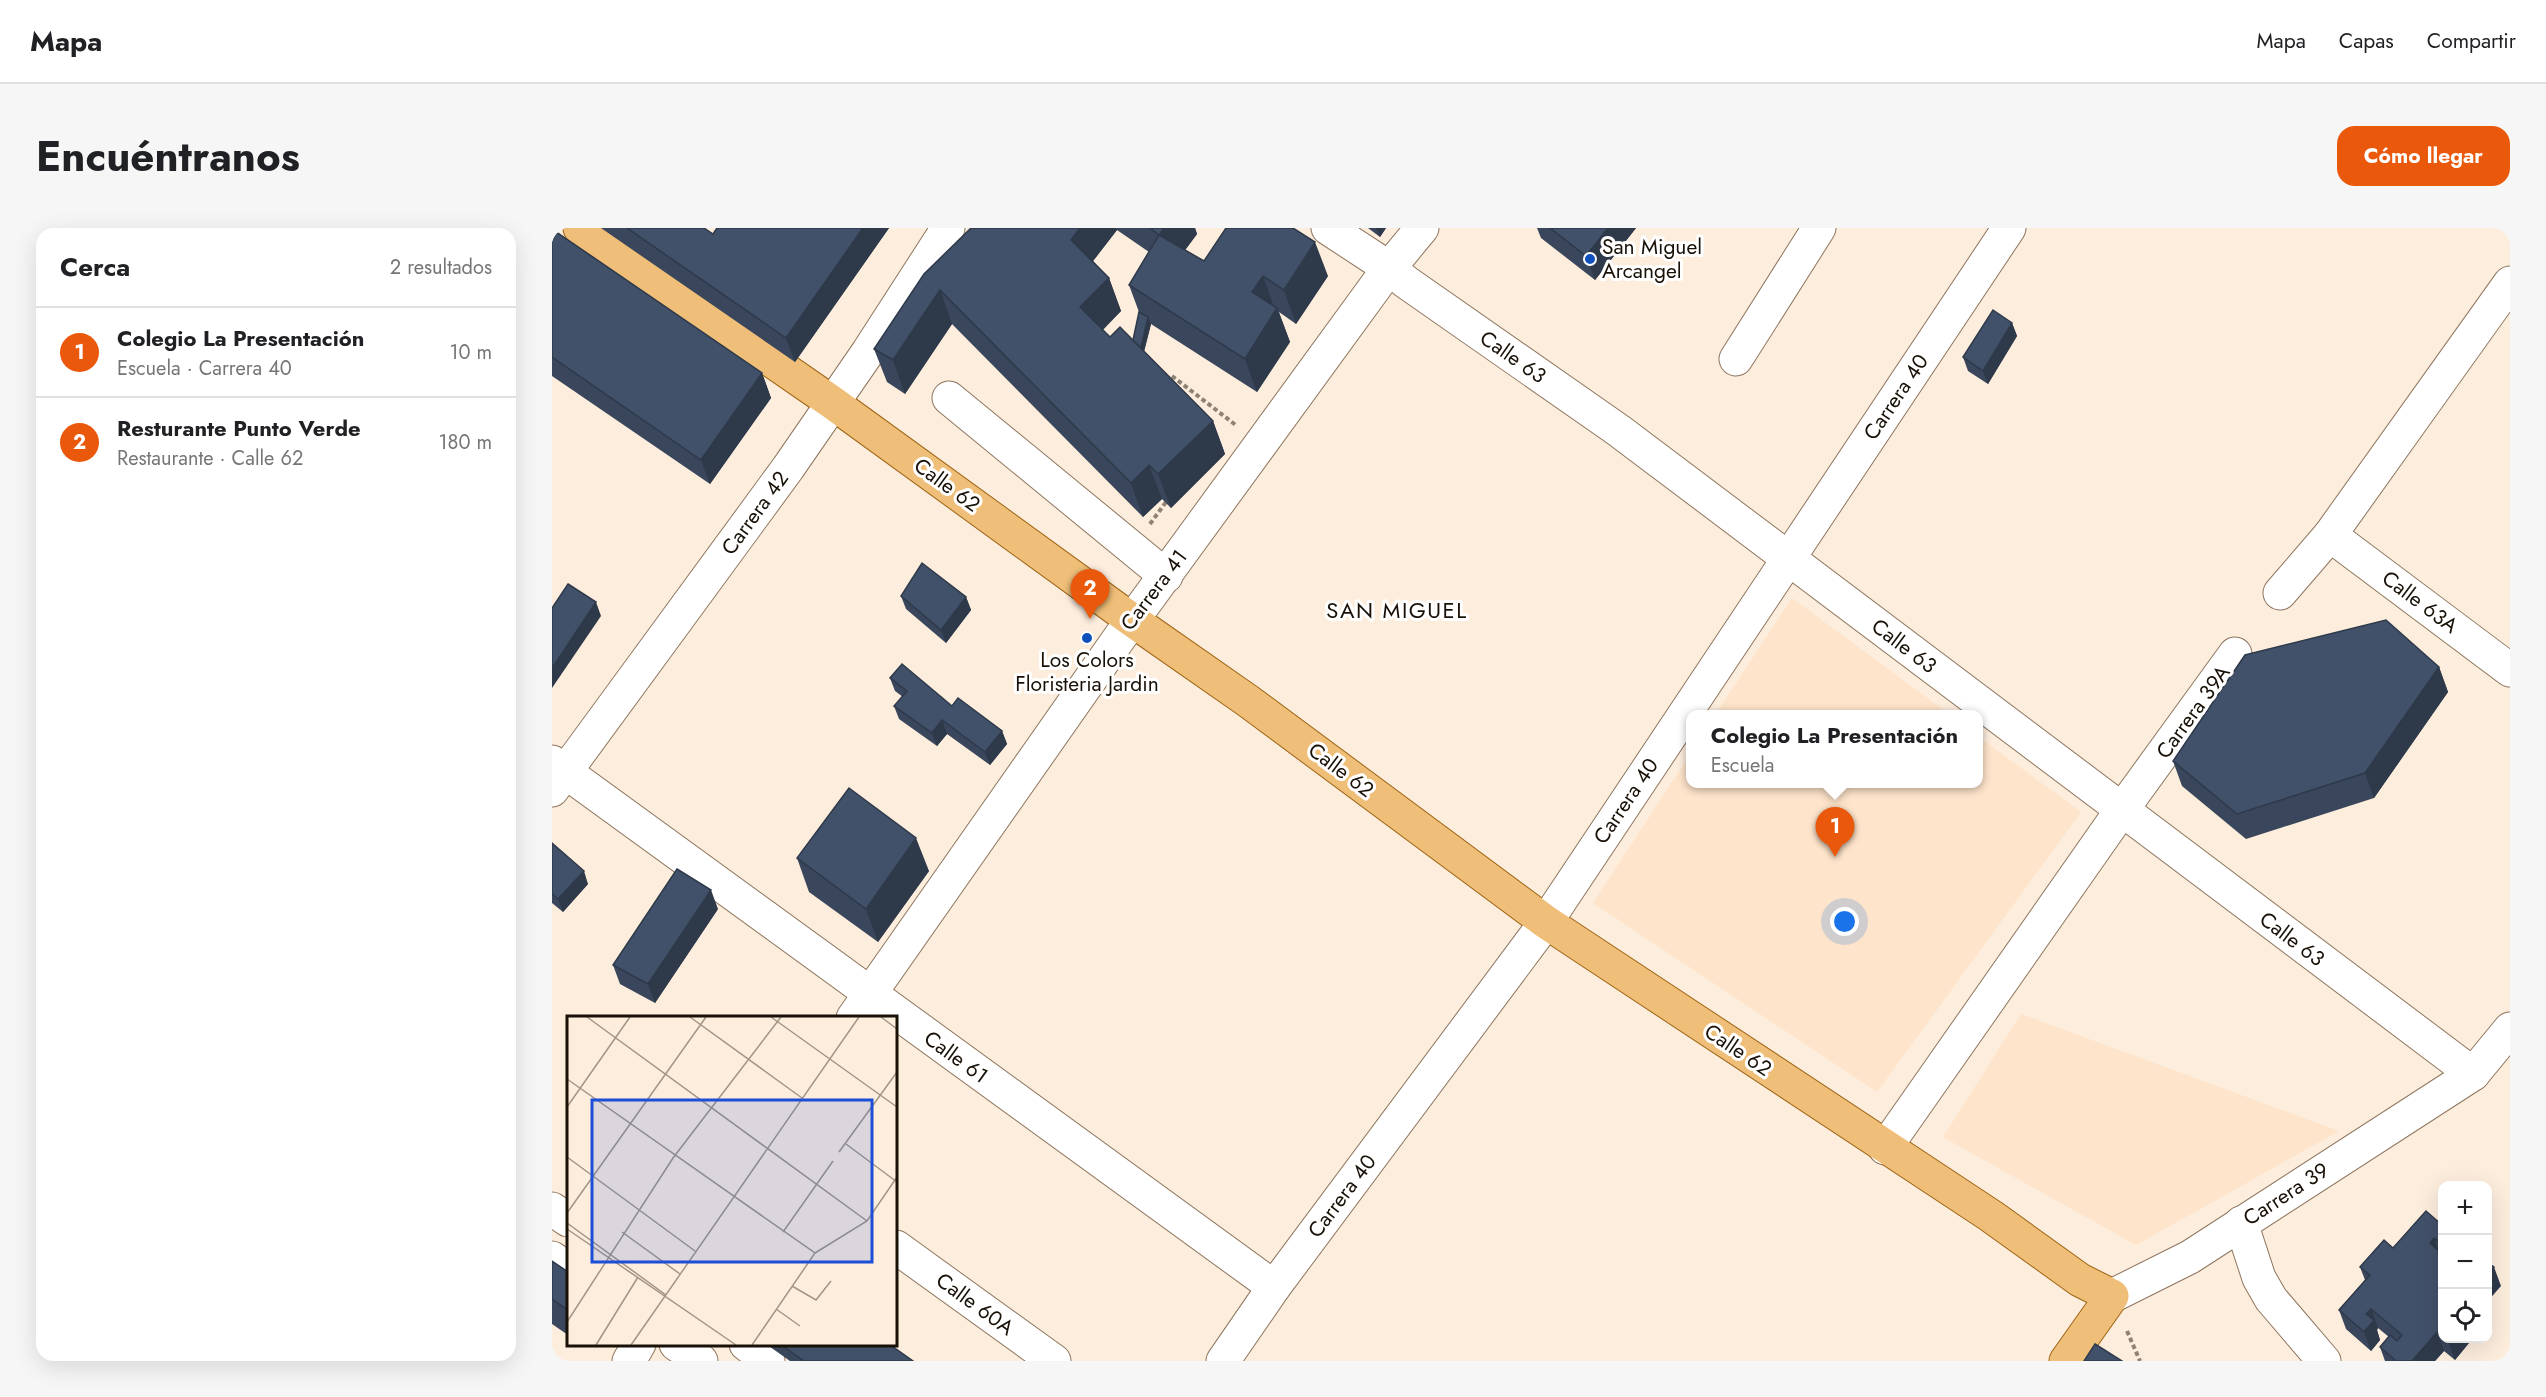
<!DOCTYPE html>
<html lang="es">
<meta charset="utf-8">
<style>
:root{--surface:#fff;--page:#f6f6f6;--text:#202124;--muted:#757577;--line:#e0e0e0;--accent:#ea580c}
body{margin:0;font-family:Jost,sans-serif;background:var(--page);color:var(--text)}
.controls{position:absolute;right:18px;bottom:18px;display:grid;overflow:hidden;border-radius:12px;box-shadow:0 6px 24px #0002}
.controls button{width:54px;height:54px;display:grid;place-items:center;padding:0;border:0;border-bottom:2px solid var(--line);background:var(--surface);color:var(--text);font:30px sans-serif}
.you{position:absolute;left:1293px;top:694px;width:21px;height:21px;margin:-15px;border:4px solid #fff;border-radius:50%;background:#1a73e8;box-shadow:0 0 0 9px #1a73e833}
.badge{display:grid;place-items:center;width:39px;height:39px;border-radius:50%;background:var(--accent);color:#fff;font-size:20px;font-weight:700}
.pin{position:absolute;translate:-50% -50px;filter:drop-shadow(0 2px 3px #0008)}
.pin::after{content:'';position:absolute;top:32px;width:21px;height:18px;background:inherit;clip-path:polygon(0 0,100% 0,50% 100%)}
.popup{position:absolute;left:1134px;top:482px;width:297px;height:78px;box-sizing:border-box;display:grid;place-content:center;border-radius:12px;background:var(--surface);filter:drop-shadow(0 2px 4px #0005);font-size:20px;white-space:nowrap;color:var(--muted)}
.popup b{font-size:22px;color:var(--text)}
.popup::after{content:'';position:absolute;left:50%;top:100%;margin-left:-12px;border:12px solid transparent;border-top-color:var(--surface)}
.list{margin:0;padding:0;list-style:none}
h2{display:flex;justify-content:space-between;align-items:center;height:78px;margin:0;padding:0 24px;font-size:26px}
h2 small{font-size:20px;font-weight:400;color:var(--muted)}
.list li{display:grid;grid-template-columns:39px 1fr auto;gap:18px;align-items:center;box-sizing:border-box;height:90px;padding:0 24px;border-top:2px solid var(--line)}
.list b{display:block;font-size:22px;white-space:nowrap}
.list p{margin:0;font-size:20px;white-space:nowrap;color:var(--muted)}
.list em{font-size:20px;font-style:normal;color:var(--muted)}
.icon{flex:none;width:33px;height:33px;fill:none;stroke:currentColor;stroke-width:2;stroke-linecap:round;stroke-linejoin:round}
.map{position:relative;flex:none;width:1958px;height:1133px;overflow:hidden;border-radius:18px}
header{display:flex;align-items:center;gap:36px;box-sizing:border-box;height:84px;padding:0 30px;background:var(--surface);border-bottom:2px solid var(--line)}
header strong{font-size:28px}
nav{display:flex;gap:33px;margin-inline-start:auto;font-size:21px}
.intro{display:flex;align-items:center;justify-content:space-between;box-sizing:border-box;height:144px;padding:0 36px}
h1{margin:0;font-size:42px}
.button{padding:15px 27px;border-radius:18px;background:var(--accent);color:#fff;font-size:21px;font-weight:700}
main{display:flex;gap:36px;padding:0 36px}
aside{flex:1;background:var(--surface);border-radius:18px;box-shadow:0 6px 24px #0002}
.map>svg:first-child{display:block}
.built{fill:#fee4ca}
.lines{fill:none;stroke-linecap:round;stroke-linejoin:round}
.minor-casing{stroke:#8e765e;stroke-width:35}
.major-casing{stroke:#9e6516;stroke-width:35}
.path{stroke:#8e8275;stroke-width:4;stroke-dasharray:4.5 3;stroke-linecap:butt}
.minor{stroke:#fff;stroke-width:33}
.major{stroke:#efbe78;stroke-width:33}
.wall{fill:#39465b;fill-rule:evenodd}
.shaded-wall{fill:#2e394a}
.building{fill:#42516a;stroke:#2e394a;stroke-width:1.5}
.poi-dot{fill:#1050bb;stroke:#fff;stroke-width:2}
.labels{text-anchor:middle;stroke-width:6;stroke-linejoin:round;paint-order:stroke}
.poi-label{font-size:21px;fill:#191107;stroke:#fff;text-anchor:start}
.street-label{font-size:21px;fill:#191107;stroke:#fff}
.neighbourhood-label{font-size:22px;letter-spacing:1.5px;fill:#191107;stroke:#fff}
.inset-road{fill:none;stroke:#a29587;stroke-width:1.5}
.view{fill:#1d4ed8;fill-opacity:0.15;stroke:#1d4ed8;stroke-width:3}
.inset-edge{fill:none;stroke:#191107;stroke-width:3}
</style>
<header>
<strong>Mapa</strong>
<nav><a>Mapa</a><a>Capas</a><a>Compartir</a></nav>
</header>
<div class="intro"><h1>Encuéntranos</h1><a class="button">Cómo llegar</a></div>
<main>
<aside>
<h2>Cerca<small>2 resultados</small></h2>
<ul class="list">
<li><span class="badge">1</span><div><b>Colegio La Presentación</b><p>Escuela · Carrera 40</p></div><em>10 m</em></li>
<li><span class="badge">2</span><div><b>Resturante Punto Verde</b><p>Restaurante · Calle 62</p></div><em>180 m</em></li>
</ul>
</aside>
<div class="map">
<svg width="1958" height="1133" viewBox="0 0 1958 1133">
<rect width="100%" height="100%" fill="#fdeddd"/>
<g class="built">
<path d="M1240,370L1397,486H1164Z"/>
<path d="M1427,509L1529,584L1325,864L1041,675L1139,525V556H1427Z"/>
<path d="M1469,786L1787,903L1584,1017L1391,909Z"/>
</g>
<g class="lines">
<defs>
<g id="minor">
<path d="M776,0L837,40L854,54L1066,202L1921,846"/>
<path d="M1184,131L1267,0"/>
<path d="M397,170L614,348"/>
<path d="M1778,307L1958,442"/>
<path d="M1728,365L1778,307L1958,55"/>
<path d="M0,534L722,1059"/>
<path d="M0,562L236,240L316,124L396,0"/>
<path d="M301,790L568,409L837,40L870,0"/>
<path d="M1333,920L1569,583L1683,426"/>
<path d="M0,981L16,992"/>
<path d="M1689,995L1707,1050L1719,1071L1772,1133"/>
<path d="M344,1019L502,1133"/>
<path d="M0,1030L16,1041"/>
<path d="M1560,1068L1638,1029L1921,846L1958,801"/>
<path d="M124,1116L149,1133"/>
<path d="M194,1116L216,1133"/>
<path d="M77,1133L87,1116"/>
<path d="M671,1133L722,1059L994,694L1457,0"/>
</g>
<path id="major" d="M28,0L281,175L580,392L696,473L994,694L1439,988L1528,1052L1560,1068L1514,1133"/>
</defs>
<use href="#minor" class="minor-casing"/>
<use href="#major" class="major-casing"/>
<g class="path">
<path d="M620,148L685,198"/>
<path d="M598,296L614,274"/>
<path d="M1575,1103L1588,1133"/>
</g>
<use href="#minor" class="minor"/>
<use href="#major" class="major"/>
</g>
<g class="wall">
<path d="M49,0H152L161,6L337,0L243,134Z"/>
<path d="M419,0H643L645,6L633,22L652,33L776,48L744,96L727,84L738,114L705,164L599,96L592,123L661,193L673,226L619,280L610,271L591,289L400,96L353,166L335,154L322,121ZM565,2L597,24L577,57L587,84L581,112L558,109L551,102L569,83L557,50L541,33Z"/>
<path d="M816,0H834L828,9Z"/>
<path d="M985,0H1084L1043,52L989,10Z"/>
<path d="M0,1L210,145L219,170L158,256L0,148Z"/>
<path d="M1460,95L1465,108L1436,156L1416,143L1411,129Z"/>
<path d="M349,368L414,369L419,382L394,415L354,381Z"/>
<path d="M1887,439L1896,464L1822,570L1694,611L1630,558L1621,533Z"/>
<path d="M338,450L400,478L450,503L455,516L438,537L395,506L385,518L347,491L342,478L351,469L343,463Z"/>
<path d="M0,615L36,656L11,684L0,675Z"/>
<path d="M245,630L377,643L326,714L257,664Z"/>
<path d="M166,681L103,775L68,756L61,737Z"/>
<path d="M1890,997V1110H1921L1903,1132L1892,1123L1883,1133H1833L1828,1119L1837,1109L1826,1100L1825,1102L1828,1112L1819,1123L1794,1101L1787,1082L1813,1052L1808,1039L1841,1020Z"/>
<path d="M0,1033L16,1044V1107L0,1096Z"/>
<path d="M214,1116H337L361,1133H238Z"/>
</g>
<g class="shaded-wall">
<path d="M311,0H337L243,134L234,110Z"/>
<path d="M528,0H564L565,2L531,46L519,12Z"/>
<path d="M612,0H643L645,6L620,40L607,7Z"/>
<path d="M824,0H834L828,9Z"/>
<path d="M1056,0H1084L1043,52L1034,28Z"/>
<path d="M763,14L776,48L744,96L732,62Z"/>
<path d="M711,48L723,82L700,64Z"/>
<path d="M557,50L569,83L540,112L528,79Z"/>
<path d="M388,62L400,96L353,166L341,132Z"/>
<path d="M725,80L738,114L705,164L693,131Z"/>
<path d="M596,89L599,96L588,140L586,134Z"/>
<path d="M1460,95L1465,108L1436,156L1431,143Z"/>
<path d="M210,145L219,170L158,256L149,232Z"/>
<path d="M661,193L673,226L619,280L606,246Z"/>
<path d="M597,237L610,271L591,289L579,255Z"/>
<path d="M414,369L419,382L394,415L389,402Z"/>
<path d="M44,374L49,388L0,460V440Z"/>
<path d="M1887,439L1896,464L1822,570L1813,545Z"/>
<path d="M390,492L395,506L385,518L380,505Z"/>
<path d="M450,503L455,516L438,537L433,524Z"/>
<path d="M364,610L377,643L326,714L314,681Z"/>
<path d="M32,643L36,656L11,684L6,671Z"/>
<path d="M159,662L166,681L103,775L96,756Z"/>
<path d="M1882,1010L1889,1029L1878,1015Z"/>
<path d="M1942,1039L1949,1058L1935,1074V1046Z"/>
<path d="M1819,1081L1826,1100L1825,1102L1828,1112L1819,1123L1812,1104L1814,1086Z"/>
<path d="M1885,1104L1892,1123L1883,1133H1860Z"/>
<path d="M1898,1110H1921L1903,1132L1896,1113Z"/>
</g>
<g class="building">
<path d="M75,0H152L161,6L165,0H311L234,110Z"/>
<path d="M419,0H528L519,12L557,50L528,79L558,109L568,99L661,193L606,246L597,237L579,255L388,62L341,132L322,121L372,46Z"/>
<path d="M598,0H612L607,7Z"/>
<path d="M674,0H741L763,14L732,62L711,48L700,64L725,80L693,131L577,57L607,7L652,33Z"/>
<path d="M998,0H1056L1034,28Z"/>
<path d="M0,1L210,145L149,232L0,129Z"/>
<path d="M1441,82L1460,95L1431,143L1411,129Z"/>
<path d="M587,84L596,89L589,120L581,112Z"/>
<path d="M370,335L414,369L389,402L349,368Z"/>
<path d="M16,356L44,374L0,440V380Z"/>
<path d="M1834,392L1887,439L1813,545L1685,586L1621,533L1693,427Z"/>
<path d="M350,436L400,478L406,470L450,503L433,524L390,492L380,505L342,478L355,463L338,450Z"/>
<path d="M297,560L364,610L314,681L245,630Z"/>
<path d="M0,615L32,643L6,671L0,666Z"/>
<path d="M125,641L159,662L96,756L61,737Z"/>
<path d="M1874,983L1890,997V1014L1889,1015L1882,1010L1878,1015L1890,1026V1108L1885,1104L1860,1133H1844L1828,1119L1838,1107L1845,1113L1850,1107L1819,1081L1814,1086L1822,1092L1812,1104L1787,1082L1818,1047L1808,1039L1832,1012L1841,1020Z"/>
<path d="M0,1033L16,1044V1082L0,1071Z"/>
<path d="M1935,1034L1942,1039L1935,1046Z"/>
<path d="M228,1116H337L361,1133H252Z"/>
<path d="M1543,1116L1570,1133H1532Z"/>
</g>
<g class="poi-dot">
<circle cx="1038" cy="31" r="6"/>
<circle cx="535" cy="410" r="6"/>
</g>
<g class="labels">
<g class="poi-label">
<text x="1050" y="26">San Miguel<tspan x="1050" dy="24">Arcangel</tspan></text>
<text x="535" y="439" text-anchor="middle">Los Colors<tspan x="535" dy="24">Floristeria Jardin</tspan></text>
</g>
<g class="street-label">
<text transform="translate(961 129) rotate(35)" y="7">Calle 63</text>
<text transform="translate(1344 169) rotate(-56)" y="7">Carrera 40</text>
<text transform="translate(395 257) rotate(36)" y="7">Calle 62</text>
<text transform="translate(203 285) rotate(-54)" y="7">Carrera 42</text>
<text transform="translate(602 362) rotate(-53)" y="7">Carrera 41</text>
<text transform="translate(1868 374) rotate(37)" y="7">Calle 63A</text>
<text transform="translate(1352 418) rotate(37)" y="7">Calle 63</text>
<text transform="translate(1641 484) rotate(-54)" y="7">Carrera 39A</text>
<text transform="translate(789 542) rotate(37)" y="7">Calle 62</text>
<text transform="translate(1074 573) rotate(-56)" y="7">Carrera 40</text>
<text transform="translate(1740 711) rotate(37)" y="7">Calle 63</text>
<text transform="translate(1186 822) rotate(34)" y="7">Calle 62</text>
<text transform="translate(404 829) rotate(36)" y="7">Calle 61</text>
<text transform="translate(1734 966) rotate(-33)" y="7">Carrera 39</text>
<text transform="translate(790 968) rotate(-53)" y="7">Carrera 40</text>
<text transform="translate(423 1076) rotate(36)" y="7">Calle 60A</text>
</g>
<g class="neighbourhood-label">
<text x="845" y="390">SAN MIGUEL</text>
</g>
</g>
<g transform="translate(15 788)">
<rect width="330" height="330" fill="#fdeddd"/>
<path class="inset-road" d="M20,1L300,205M123,1L235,82M204,1L330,91M314,1L330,13M0,63L248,237L185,329M0,91L63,1M279,128L330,166M272,136L330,56M0,141L128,235M0,197L139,1M0,207L99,279M0,213L169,329M55,216L113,258M216,216L266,145M248,237L300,205L330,161M225,270L249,284L264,265M209,293L233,310M0,306L106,142L214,1M29,329L71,261M64,329L292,1"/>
<path class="view" d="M25,84H305V246H25Z"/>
<rect width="330" height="330" class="inset-edge"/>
</g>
</svg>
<div class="controls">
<button>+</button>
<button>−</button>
<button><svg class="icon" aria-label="locate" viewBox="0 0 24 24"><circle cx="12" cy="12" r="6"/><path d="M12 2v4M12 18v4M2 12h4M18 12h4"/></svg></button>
</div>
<div class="you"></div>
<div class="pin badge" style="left:1283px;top:629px">1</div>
<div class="popup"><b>Colegio La Presentación</b>Escuela</div>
<div class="pin badge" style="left:538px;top:391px">2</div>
</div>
</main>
